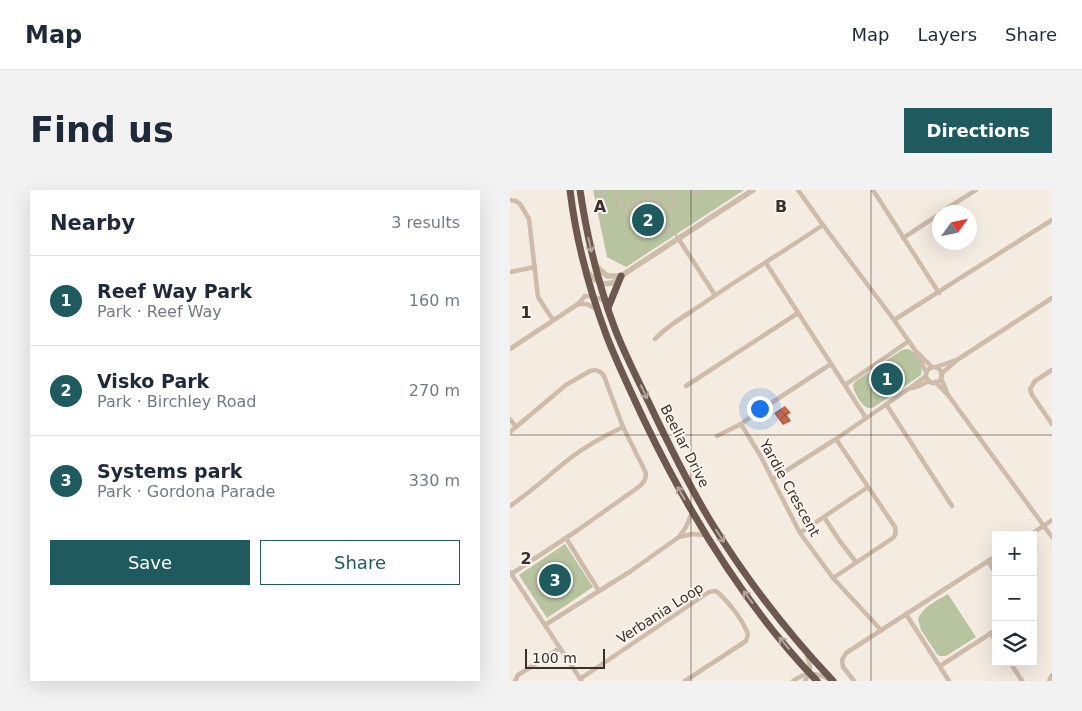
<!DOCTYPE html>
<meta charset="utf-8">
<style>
:root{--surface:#fff;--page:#f2f2f3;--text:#1f2937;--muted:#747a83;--line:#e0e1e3;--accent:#1f5a5e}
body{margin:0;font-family:"DejaVu Sans",sans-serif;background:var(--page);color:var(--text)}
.controls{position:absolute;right:15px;bottom:15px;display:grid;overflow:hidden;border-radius:0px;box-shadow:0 5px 20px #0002}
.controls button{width:45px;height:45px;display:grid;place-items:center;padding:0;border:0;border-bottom:1px solid var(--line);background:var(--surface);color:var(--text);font:25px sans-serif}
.compass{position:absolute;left:422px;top:15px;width:45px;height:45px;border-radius:50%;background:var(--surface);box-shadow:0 5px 20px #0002;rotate:57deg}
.scale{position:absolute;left:15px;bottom:12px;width:80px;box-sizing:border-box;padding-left:5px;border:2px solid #3b302b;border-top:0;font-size:14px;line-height:18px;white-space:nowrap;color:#3b302b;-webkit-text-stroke:4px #fbf5ee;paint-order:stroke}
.you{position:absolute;left:249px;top:218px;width:18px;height:18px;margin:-12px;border:4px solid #fff;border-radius:50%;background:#1a73e8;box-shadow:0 0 0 8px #1a73e833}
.badge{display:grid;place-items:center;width:32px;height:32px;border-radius:50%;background:var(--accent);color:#fff;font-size:16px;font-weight:700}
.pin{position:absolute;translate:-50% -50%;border:2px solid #fff;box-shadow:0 1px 5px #0006}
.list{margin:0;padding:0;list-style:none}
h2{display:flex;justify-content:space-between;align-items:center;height:65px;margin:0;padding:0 20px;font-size:21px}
h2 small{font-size:16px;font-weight:400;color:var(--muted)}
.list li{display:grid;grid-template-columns:32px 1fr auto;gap:15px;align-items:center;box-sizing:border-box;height:90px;padding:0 20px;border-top:1px solid var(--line)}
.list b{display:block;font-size:19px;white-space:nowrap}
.list p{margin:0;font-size:16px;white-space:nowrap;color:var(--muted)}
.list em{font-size:16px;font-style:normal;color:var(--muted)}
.actions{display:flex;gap:10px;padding:15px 20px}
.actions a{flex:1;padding:11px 0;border:1px solid var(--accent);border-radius:0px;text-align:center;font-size:18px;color:var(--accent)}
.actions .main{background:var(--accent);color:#fff}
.icon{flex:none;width:28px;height:28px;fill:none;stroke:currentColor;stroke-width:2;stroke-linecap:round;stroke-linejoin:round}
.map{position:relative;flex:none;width:542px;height:491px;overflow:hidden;border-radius:0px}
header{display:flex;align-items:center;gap:30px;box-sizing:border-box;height:70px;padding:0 25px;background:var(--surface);border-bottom:1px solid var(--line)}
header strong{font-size:24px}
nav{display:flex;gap:28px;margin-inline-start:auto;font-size:18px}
.intro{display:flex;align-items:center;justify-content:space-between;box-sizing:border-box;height:120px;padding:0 30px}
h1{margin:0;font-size:35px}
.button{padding:12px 22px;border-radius:0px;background:var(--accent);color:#fff;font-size:18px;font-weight:700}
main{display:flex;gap:30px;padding:0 30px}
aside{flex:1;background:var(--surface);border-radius:0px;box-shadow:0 5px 20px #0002}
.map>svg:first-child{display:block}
.green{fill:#b8c4a0}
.building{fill:url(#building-cross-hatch)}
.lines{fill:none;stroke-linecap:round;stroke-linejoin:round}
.service{stroke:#cdbbac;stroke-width:2}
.minor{stroke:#cdbbac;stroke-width:4.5}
.tertiary{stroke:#cdbbac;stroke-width:5.5}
.trunk{stroke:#6c584f;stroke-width:7}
.oneway{stroke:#b4a69e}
.grid{fill:none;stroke:#3b302b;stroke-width:1;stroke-opacity:0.55}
.labels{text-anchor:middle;stroke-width:4;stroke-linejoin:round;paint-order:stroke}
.street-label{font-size:14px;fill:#3b302b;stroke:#fbf5ee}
.grid-label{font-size:16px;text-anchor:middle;font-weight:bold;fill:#3b302b;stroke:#fbf5ee;stroke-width:4;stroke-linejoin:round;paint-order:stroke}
</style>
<header>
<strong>Map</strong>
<nav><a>Map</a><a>Layers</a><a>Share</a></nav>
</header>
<div class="intro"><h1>Find us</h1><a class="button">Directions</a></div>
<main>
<aside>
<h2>Nearby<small>3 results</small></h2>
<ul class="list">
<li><span class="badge">1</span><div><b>Reef Way Park</b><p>Park · Reef Way</p></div><em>160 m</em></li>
<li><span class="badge">2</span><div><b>Visko Park</b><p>Park · Birchley Road</p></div><em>270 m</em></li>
<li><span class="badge">3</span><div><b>Systems park</b><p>Park · Gordona Parade</p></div><em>330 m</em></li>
</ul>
<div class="actions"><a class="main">Save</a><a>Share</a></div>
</aside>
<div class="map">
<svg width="542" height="491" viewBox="0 0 542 491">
<defs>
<pattern id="building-cross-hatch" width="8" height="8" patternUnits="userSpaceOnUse" patternTransform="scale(1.25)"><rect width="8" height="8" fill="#c8694b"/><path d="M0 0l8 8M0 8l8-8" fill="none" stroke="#a4573f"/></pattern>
</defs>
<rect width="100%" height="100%" fill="#f4ebe1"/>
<g class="green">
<path d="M83,0H234L116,77L97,67Z"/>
<path d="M398,159C408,163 414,175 411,185L364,217C361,218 360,219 356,217C351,214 343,201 343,195L346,191L392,160Z"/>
<path d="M55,354L83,397L37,428L9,385Z"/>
<path d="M438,404L466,447L436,466H430L427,464L411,440L408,429C413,416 427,411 438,404Z"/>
</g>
<path class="building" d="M275,216L281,223L277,225L281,231L273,235L264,223Z"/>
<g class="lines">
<g class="service">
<path d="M103,0C108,9 121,34 130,39C145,47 155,26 168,48"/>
<path d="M182,0L185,5L194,0"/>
<path d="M140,3L145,0"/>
<path d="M141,3L153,22"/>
<path d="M128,11L140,29L166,14L157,0"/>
<path d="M115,20L138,5L135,0"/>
</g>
<g class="minor">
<path d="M288,0L313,35L384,130L407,163L416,182"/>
<path d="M363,0L429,103"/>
<path d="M0,10L6,11L10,14L19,29L28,107L43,130"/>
<path d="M431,22L466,0"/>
<path d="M168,48L205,105"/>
<path d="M393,48L430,24"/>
<path d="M256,73L356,228"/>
<path d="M0,82L25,77"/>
<path d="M68,114H77L86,119"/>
<path d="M384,130L542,30"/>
<path d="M145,149C158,135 175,126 191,115C231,87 273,62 313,35"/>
<path d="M0,159L68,114L75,106H83L95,111"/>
<path d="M408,163L422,177"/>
<path d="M426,177L446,170"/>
<circle cx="424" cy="185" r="8"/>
<path d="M542,180L525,191L520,199L522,205L542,234"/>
<path d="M431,184L447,170L542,108"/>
<path d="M431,188L438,205L542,347"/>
<path d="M425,192L437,204"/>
<path d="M335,195L399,151"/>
<path d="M176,196L288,123"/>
<path d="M402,198L409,196L419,191"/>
<path d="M376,214L442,316"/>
<path d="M0,229L6,237"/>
<path d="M231,234L250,265L290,343L323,388L371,440"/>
<path d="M0,242L56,195L80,181C86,179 90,180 94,186L113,237L136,283L135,290L130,296L68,340L1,384"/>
<path d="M207,246L231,234L255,217L321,174"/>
<path d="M263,289L326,249L400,198L416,186"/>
<path d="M0,316C21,302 39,285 59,269C76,256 94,246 113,237"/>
<path d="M314,327L329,350L346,372"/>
<path d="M290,343L358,297"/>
<path d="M520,345L542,330"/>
<path d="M169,347L182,344L196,345"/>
<path d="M478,371L486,384"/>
<path d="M0,382L71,490"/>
<path d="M323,388L383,348C386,345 386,341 385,337L326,249"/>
<path d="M89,401L121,381L169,347L176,337L182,322"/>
<path d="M396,424L439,491"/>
<path d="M35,435L89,401L56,348"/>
<path d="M480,443L486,451"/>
<path d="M500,472L512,491"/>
<path d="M430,476L486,440"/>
<path d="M70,489L199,402L206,401C219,412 232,429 238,444L236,451L175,491"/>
<path d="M5,491L8,485L50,458"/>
<path d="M283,491C295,482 305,482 319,489"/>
<path d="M295,491C303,480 300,474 296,463"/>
<path d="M344,491L333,477L332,470L336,463L486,366"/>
<path d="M539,491L542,485"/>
</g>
<g class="tertiary">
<path d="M85,75L97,86H111"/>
<path d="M76,80L81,86L91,94L103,93L117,82L243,0"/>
</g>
<g class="trunk">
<path d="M60,0C66,50 79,99 97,147C108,175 121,202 134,230C179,324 234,415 307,491"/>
<path d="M70,0C77,47 88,94 105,139C115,165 128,190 140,215C159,255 178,294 201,332C236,389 277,442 323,491"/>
<path d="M98,118L111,86"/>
</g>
</g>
<defs><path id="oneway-shaft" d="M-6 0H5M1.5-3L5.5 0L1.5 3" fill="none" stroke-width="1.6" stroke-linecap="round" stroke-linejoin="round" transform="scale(1.25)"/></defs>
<g class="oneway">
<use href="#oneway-shaft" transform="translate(80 55) rotate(77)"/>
<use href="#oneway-shaft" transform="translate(134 202) rotate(65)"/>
<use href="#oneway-shaft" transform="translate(171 303) rotate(-120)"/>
<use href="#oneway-shaft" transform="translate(210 346) rotate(57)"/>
<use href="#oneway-shaft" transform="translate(238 407) rotate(-127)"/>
<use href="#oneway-shaft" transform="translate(274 453) rotate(-130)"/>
</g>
<path class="grid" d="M181,0V491M361,0V491M0,245H542"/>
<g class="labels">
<g class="street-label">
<text transform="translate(175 256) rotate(63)" y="5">Beeliar Drive</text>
<text transform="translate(280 298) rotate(61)" y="5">Yardie Crescent</text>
<text transform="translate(150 423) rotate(-33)" y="5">Verbania Loop</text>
</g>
</g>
<g class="grid-label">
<text x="90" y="22">A</text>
<text x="271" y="22">B</text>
<text x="16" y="128">1</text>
<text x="16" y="374">2</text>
</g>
</svg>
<div class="controls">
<button>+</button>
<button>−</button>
<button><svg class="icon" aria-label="layers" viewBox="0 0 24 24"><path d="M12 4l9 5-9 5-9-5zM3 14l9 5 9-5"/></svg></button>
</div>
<svg class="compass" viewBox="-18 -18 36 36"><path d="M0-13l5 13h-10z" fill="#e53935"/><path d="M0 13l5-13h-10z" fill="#747a83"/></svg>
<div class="scale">100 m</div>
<div class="you"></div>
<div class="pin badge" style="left:377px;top:189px">1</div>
<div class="pin badge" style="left:138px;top:30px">2</div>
<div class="pin badge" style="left:45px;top:390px">3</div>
</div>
</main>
